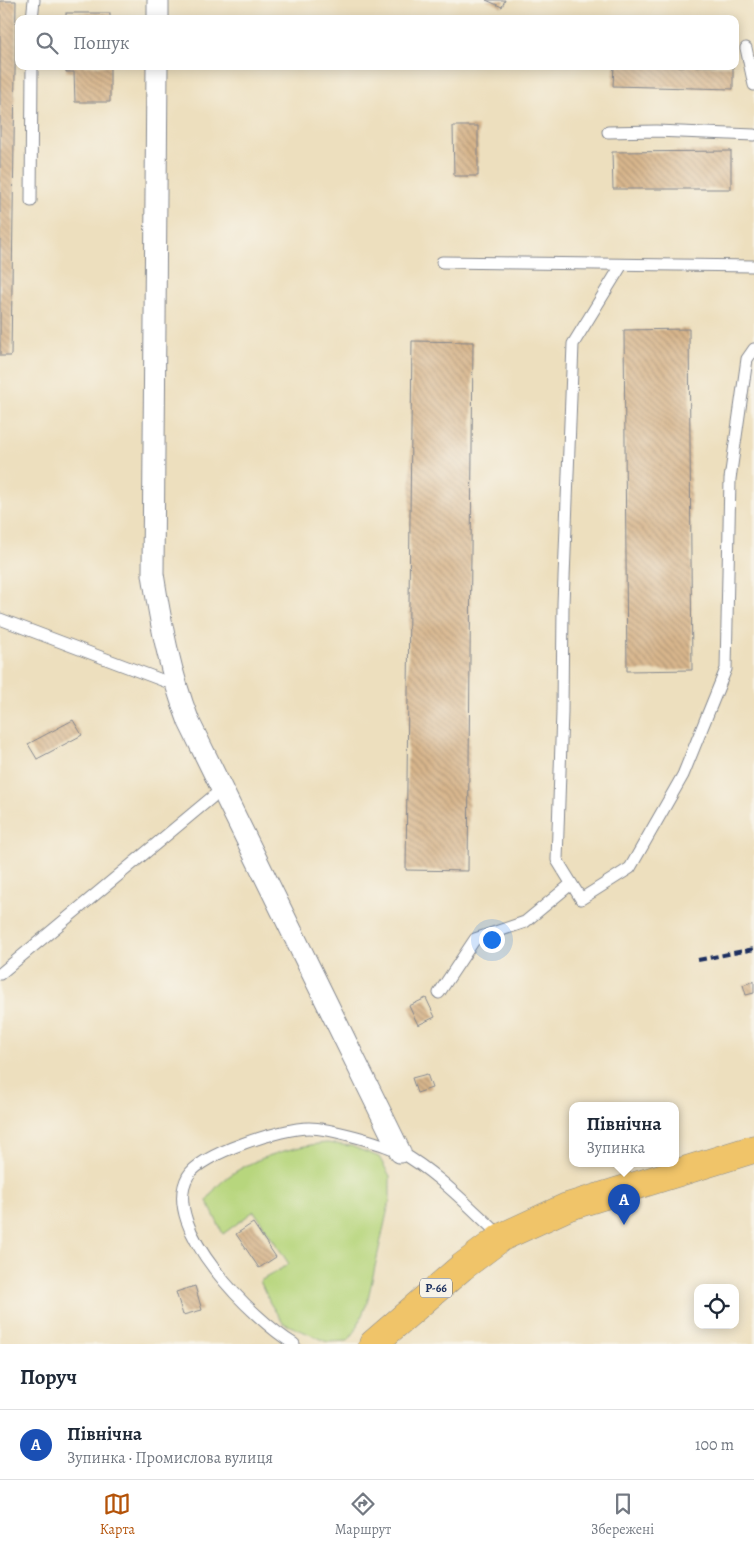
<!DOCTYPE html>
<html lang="uk">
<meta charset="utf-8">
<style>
:root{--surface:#fff;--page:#f6f6f7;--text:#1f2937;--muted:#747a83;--line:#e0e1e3;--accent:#b45309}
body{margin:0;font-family:Alegreya,serif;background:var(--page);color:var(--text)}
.controls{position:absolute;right:15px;bottom:15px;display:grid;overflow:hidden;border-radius:10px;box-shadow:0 2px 12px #0003}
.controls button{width:45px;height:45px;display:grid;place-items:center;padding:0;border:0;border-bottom:1px solid var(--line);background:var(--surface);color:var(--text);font:25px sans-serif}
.you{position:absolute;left:491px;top:939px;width:18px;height:18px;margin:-12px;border:4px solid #fff;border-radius:50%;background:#1a73e8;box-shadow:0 0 0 8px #1a73e833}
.badge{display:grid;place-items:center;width:32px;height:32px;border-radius:50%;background:var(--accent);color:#fff;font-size:16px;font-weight:700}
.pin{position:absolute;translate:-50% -41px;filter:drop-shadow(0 1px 2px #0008)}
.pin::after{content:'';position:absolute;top:26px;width:18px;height:15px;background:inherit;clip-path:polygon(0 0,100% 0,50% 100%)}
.popup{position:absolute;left:569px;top:1102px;width:110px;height:65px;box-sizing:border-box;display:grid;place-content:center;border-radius:10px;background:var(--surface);filter:drop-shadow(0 1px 4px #0005);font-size:16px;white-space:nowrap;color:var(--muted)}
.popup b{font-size:19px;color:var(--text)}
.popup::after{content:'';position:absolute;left:50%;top:100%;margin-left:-10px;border:10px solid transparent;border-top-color:var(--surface)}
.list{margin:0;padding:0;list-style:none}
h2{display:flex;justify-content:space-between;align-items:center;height:65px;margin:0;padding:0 20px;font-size:21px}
h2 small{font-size:16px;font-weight:400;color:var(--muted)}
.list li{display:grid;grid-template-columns:32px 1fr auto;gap:15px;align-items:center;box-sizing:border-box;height:70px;padding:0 20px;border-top:1px solid var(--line)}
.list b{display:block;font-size:19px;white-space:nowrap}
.list p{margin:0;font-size:16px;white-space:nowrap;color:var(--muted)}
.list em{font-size:16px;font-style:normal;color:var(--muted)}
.icon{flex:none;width:28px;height:28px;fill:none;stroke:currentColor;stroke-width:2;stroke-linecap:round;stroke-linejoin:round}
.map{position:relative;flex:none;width:754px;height:1344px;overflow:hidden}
.search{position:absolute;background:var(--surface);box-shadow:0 2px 12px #0003;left:15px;right:15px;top:15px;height:55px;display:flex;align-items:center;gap:12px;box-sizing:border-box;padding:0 18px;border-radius:10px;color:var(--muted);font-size:19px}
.sheet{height:135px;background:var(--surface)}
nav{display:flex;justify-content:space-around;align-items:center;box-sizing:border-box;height:70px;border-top:1px solid var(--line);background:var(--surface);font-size:14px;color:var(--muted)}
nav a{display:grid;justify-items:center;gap:2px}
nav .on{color:var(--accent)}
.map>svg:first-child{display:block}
.grass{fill:#b7d67d;stroke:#69826e}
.building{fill:url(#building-back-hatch)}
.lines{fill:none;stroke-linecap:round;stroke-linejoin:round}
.service-casing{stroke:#84878e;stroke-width:13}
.minor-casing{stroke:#84878e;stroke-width:23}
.primary-casing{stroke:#84878e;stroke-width:29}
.service{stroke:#fff;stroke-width:11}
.minor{stroke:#fff;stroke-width:21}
.primary{stroke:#f0c469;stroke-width:28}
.rail{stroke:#1b2f5e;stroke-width:4;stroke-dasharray:8 4;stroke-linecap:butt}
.labels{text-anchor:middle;stroke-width:4.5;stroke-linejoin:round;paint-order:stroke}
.shield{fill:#f7f3e8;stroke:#5d6a87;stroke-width:1}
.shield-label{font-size:12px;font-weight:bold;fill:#1b2f5e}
</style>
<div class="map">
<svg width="754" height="1344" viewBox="0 0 754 1344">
<defs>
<pattern id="building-back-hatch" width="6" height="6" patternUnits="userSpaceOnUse" patternTransform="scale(1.25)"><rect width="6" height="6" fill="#d8b68c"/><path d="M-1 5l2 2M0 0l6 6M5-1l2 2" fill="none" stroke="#ae9476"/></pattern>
</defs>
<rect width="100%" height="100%" fill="#f7f3e8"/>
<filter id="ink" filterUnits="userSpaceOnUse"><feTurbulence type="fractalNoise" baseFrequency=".02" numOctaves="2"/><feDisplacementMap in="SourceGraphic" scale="10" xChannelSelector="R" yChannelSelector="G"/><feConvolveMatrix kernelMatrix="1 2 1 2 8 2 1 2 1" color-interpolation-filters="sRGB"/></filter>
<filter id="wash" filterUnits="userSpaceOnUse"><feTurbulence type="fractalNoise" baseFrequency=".0096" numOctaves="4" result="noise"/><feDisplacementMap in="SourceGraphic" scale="20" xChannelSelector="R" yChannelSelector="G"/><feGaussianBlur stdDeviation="1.12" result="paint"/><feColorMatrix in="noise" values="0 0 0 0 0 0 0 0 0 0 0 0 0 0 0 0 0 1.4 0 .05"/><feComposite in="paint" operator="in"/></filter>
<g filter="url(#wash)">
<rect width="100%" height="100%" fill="#eddfbe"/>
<path class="grass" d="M327,1143L351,1146L379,1157L390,1176V1199L367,1303L356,1330L348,1341L328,1342L283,1323L270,1303L260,1281L289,1264L254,1211L223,1234L207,1201C225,1164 290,1146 327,1143Z"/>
<g id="blocks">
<g class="building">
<path d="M486,0H505L502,7Z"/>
<path d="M0,1H16L11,356H0Z"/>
<rect x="66" y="13" width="44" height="6"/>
<path d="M66,66H110V102H75L74,72H66Z"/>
<path d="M614,66H733V89L613,86Z"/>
<path d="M453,126H478V176H454Z"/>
<path d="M731,151V189H613L612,152Z"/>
<path d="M689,329L692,670L627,671L624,330Z"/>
<path d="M412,341L473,342L468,871L406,870Z"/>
<path d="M73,720L82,735L37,759L28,744Z"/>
<path d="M754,981V993L746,995L743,985Z"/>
<path d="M426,998L435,1017L418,1025L409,1006Z"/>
<path d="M427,1074L432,1088L417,1093L412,1078Z"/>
<path d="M253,1223L276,1257L259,1268L236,1234Z"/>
<path d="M195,1286L202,1310L183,1315L176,1292Z"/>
</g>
</g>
</g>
<g filter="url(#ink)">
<use href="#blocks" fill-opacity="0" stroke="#84878e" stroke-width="1"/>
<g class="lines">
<defs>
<g id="service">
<path d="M32,19L34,0"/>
<path d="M746,48L754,85"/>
<path d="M608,132L656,131L754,135"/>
<path d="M31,201L32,66"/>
<path d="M442,262L754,266"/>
<path d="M621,266L573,344L563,604L562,712L557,860L581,899L630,868L683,775L726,669L730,479L747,359L754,349"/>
<path d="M0,619L175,685"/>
<path d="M0,974L222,789"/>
<path d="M439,993L475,939L525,922L571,884"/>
<path d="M294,1344C254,1320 159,1227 188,1176C201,1153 283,1128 309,1128C329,1128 382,1143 400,1152C437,1172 471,1209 502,1237"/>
</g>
<g id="minor">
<path d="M158,19V0"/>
<path d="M157,66L153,574C161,625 170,673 189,722L400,1152"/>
</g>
<path id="primary" d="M373,1344L462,1267L502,1237L567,1207L754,1149"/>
</defs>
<use href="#service" class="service-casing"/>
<use href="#minor" class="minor-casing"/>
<use href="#primary" class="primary-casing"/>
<use href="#service" class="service"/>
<use href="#minor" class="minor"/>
<use href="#primary" class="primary"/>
<path class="rail" d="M698,960L754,949"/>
</g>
</g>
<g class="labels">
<rect class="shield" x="420" y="1278.5" width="32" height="19" rx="4"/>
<g class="shield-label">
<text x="436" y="1292">Р-66</text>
</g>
</g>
</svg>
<div class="controls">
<button><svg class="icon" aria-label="locate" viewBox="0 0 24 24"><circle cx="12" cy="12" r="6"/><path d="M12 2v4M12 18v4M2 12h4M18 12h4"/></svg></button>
</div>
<div class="you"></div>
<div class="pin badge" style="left:624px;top:1225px;background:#1a4fb4">A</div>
<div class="popup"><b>Північна</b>Зупинка</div>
<div class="search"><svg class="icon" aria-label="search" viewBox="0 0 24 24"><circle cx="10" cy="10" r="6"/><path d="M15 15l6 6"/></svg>Пошук</div>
</div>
<section class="sheet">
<h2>Поруч<small></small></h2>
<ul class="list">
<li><span class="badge" style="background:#1a4fb4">A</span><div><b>Північна</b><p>Зупинка · Промислова вулиця</p></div><em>100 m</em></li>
</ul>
</section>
<nav>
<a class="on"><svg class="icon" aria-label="map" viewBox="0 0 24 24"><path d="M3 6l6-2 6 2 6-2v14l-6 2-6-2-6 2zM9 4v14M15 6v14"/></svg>Карта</a>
<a><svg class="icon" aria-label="directions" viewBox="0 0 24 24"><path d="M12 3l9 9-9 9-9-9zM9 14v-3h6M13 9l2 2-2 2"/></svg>Маршрут</a>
<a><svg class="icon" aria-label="saved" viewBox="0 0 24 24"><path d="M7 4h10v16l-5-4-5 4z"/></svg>Збережені</a>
</nav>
